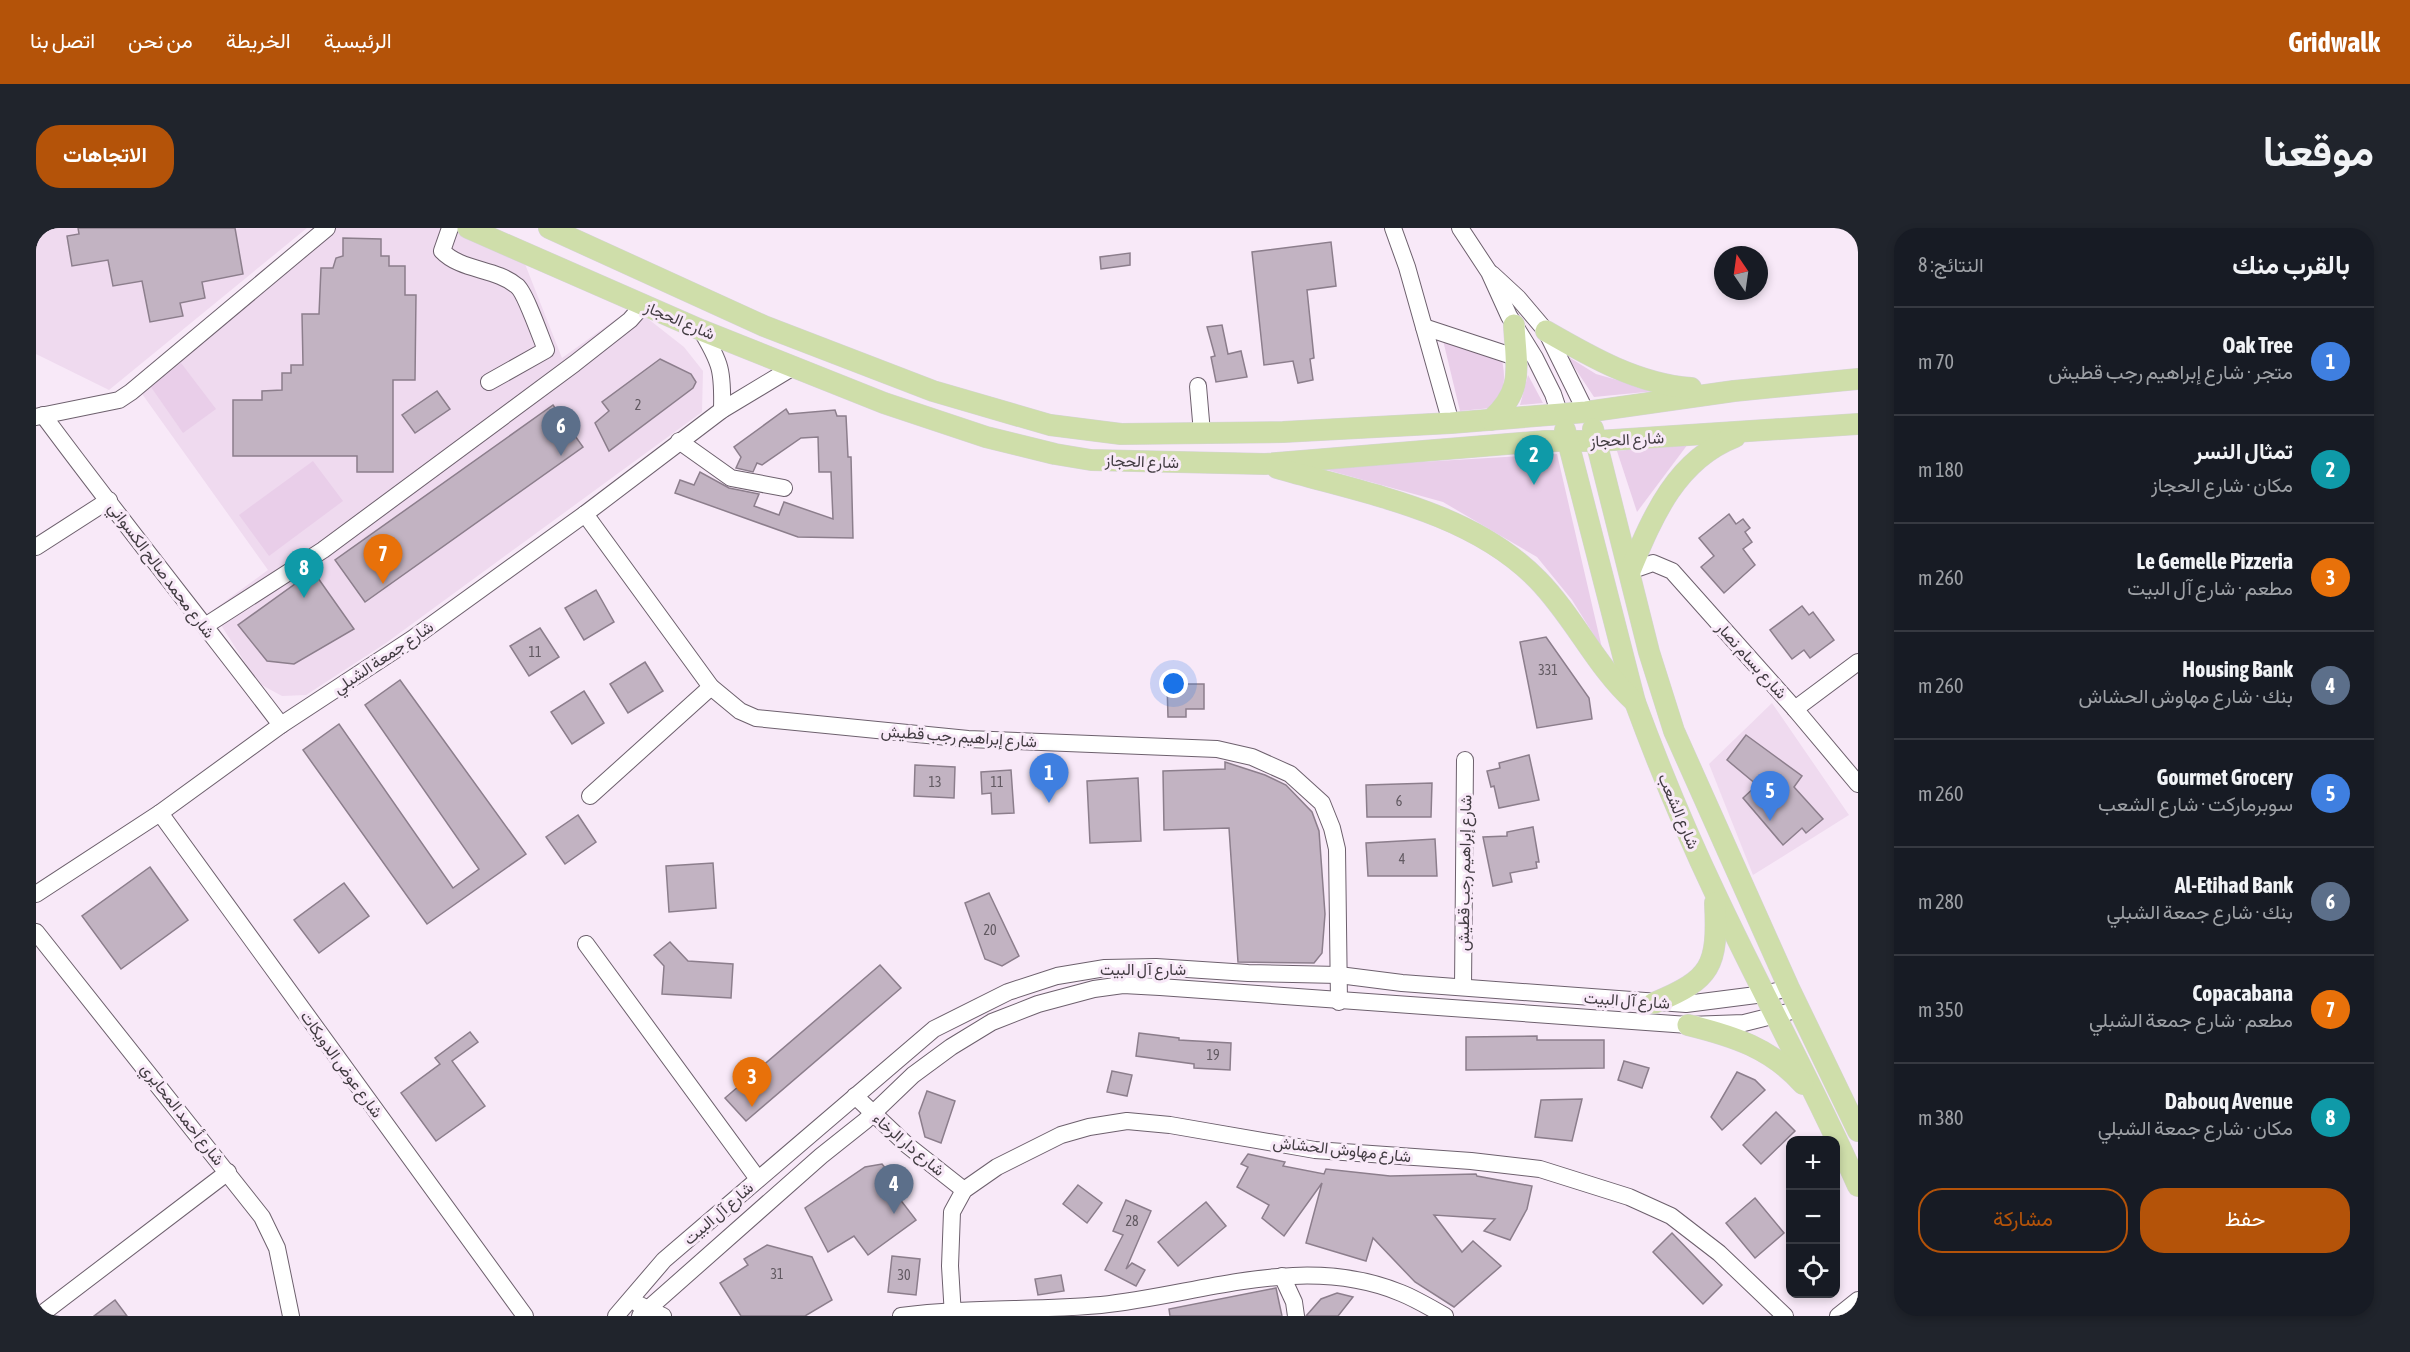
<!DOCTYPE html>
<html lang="ar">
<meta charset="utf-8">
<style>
:root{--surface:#171b24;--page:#20242c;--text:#f1f3f6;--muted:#9ea1a6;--line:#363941;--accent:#b45309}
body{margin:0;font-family:"Asap Condensed",Vazirmatn,sans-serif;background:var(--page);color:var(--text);direction:rtl}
.controls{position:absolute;right:18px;bottom:18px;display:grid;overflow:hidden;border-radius:12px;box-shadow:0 3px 9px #0003}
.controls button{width:54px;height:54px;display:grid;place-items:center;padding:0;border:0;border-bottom:2px solid var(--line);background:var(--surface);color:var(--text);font:30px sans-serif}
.compass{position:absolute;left:1678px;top:18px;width:54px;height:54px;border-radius:50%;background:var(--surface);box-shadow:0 3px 9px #0003;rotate:347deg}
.you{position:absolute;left:1138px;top:456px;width:21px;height:21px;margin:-15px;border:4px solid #fff;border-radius:50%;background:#1a73e8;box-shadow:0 0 0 9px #1a73e833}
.badge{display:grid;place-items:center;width:39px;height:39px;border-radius:50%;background:var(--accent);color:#fff;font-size:20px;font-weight:700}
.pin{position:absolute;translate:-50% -50px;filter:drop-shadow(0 2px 3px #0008)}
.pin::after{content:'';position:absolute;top:32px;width:21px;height:18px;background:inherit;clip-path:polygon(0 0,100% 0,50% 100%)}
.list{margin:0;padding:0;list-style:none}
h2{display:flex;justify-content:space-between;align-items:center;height:78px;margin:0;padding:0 24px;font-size:26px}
h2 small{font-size:20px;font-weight:400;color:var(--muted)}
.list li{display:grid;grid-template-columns:39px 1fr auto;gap:18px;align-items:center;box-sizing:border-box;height:108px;padding:0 24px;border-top:2px solid var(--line)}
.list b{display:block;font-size:22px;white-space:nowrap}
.list p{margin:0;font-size:20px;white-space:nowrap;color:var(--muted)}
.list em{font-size:20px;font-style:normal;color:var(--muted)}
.actions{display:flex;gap:12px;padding:18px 24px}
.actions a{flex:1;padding:14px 0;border:2px solid var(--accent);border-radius:24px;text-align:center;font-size:21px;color:var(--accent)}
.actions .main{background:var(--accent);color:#fff}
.icon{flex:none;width:33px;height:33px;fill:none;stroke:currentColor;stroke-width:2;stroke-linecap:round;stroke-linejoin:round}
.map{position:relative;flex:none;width:1822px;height:1088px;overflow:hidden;direction:ltr;border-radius:24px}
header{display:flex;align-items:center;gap:36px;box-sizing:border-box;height:84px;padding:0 30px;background:var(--accent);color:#fff}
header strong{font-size:28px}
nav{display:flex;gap:33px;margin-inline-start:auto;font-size:21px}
.intro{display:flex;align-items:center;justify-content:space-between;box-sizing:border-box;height:144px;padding:0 36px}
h1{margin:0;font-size:42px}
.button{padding:15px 27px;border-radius:24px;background:var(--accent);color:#fff;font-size:21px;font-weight:700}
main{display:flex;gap:36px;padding:0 36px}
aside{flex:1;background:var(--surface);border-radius:24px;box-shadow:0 3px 9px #0003}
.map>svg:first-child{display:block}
.built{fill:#efdaef}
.green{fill:#e9cee9}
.building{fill:#c2b3c2;stroke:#8c7e8c;stroke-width:1.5}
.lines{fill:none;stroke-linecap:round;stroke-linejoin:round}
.minor-casing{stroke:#6d606d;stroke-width:18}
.major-casing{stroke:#d5d4d5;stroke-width:22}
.minor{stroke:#fff;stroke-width:16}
.major{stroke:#cfdeaa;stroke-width:21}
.labels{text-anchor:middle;stroke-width:6;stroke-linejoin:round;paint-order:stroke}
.number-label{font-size:14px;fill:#615961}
.street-label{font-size:16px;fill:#413b41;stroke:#f8e9f8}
</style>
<header>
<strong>Gridwalk</strong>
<nav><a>الرئيسية</a><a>الخريطة</a><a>من نحن</a><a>اتصل بنا</a></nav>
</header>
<div class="intro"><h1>موقعنا</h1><a class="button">الاتجاهات</a></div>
<main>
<aside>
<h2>بالقرب منك<small>النتائج: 8</small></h2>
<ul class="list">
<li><span class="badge" style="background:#3f7fe0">1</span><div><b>Oak Tree</b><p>متجر · شارع إبراهيم رجب قطيش</p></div><em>70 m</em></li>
<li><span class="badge" style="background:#0f9aa8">2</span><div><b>تمثال النسر</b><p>مكان · شارع الحجاز</p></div><em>180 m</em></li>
<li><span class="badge" style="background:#e8710a">3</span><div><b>Le Gemelle Pizzeria</b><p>مطعم · شارع آل البيت</p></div><em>260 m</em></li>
<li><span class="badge" style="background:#5c6f8a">4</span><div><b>Housing Bank</b><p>بنك · شارع مهاوش الحشاش</p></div><em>260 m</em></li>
<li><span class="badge" style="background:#3f7fe0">5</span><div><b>Gourmet Grocery</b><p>سوبرماركت · شارع الشعب</p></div><em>260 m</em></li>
<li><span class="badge" style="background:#5c6f8a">6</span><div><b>Al-Etihad Bank</b><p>بنك · شارع جمعة الشبلي</p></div><em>280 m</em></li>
<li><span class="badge" style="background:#e8710a">7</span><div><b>Copacabana</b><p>مطعم · شارع جمعة الشبلي</p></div><em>350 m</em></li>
<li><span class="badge" style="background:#0f9aa8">8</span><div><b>Dabouq Avenue</b><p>مكان · شارع جمعة الشبلي</p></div><em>380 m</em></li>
</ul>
<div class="actions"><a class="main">حفظ</a><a>مشاركة</a></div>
</aside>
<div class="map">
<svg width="1822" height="1088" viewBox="0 0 1822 1088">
<rect width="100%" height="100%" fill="#f8e9f8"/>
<g class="built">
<path d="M0,0H271L73,162L0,126Z"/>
<path d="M295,0H412L489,36L526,130L597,79L648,119L667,143L666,184L350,415L270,467L246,468L222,455L176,383L232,342L104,163Z"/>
<path d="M1736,475L1813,587L1717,647L1673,536Z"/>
</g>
<g class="green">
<path d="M1406,108L1465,128C1470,149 1470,163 1455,180L1424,183Z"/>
<path d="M1531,128L1560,146L1620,163L1558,169Z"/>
<path d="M145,135L180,181L147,205L115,159Z"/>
<path d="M1492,147L1507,175L1484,177Z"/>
<path d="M1652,216L1601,284L1581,223Z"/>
<path d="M1521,226L1566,420L1536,372L1501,329L1407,274L1284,240Z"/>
<path d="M277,233L307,273L233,328L203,287Z"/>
</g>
<g class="building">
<path d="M42,0H199L207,46L166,54L169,70L144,75L147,88L114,94L106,53L77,58L72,32L36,38L31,8L43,6Z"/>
<path d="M307,10L345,11V28H353V38H369V67H380L379,152H357V244H321V228H197V172H226V163L246,162V145H255V137H267L266,86H283L285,40H297L300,30L307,28Z"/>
<path d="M1295,14L1300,58L1271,62L1278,130L1274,131L1277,152L1262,155L1257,133L1228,137L1216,24Z"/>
<path d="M1094,25V37L1065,41L1064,29Z"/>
<path d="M1186,97L1192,126L1205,123L1211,149L1180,154L1175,129L1179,128L1171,99Z"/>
<path d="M624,131L655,146L660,154L657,160L573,223L559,195L573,183L566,174Z"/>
<path d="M401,163L414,181L379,205L366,187Z"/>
<path d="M517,177L547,219L329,374L299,332Z"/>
<path d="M750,181L753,186L799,182L801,188H810L812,229H815L817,310L762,309L639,265L644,252L658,257L664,244L693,260L723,266L718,278L743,287L748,274L797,291L795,244H783L782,209L765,210L726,237L721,235L717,244L700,240L705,229L698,219Z"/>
<path d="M1693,286L1700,296L1707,291L1714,300L1709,304L1716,314L1707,321L1719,337L1688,365L1665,339L1678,328L1663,310Z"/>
<path d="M277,343L318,401L258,436L231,433L202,397Z"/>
<path d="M560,362L578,394L548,412L529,380Z"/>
<path d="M1766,378L1773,387L1777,384L1798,412L1774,430L1768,422L1756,431L1734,402Z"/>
<path d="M504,400L523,429L493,448L474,418Z"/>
<path d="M1510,409L1553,470L1556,491L1501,500L1484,414Z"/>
<path d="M609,434L627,463L592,485L574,456Z"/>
<path d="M364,452L490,626L391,696L267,522L303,496L417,660L443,641L329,477Z"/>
<path d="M1131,456H1168V481H1150V489H1132Z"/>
<path d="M548,463L568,495L536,516L515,484Z"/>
<path d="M1710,507L1766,548L1758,559L1787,591L1770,605L1766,600L1747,617L1707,570L1721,557L1691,532Z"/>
<path d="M1493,527L1503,572L1463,580L1458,558L1455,559L1451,543L1464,540L1463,535Z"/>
<path d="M1189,534L1229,547L1250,557L1276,584L1283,603L1289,686L1286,725L1278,735L1202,734L1193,600L1128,602L1127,543L1189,541Z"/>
<path d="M879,537L919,539L918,570L878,568Z"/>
<path d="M975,542L978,585L956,586L955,565L946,566L945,544Z"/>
<path d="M1102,550L1105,613L1054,615L1051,553Z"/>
<path d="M1396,555L1395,589H1331L1330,557Z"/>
<path d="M542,587L560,614L529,636L510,609Z"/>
<path d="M1497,599L1503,634H1500L1501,640L1474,645L1476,654L1457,658L1447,609L1471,608V604Z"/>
<path d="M1399,611L1401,648H1332L1330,615Z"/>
<path d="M677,635L680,680L633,684L630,638Z"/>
<path d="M114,639L152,692L85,741L46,688Z"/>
<path d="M308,655L333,688L283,725L258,692Z"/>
<path d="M953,665L983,728L966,738L949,731L929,675Z"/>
<path d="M634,714L652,733L697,736L695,770L626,766L628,738L618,727Z"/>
<path d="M844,737L865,760L710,893L689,870Z"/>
<path d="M434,804L442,814L416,833L449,878L400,913L365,865L404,836L399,830Z"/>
<path d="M1103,805L1143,810V812L1195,815L1194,842L1158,840V836L1100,828Z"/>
<path d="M1501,808V812H1568V840L1430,842V809Z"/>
<path d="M1588,833L1613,840L1606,860L1582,852Z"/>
<path d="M1076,843L1096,847L1091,868L1071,864Z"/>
<path d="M1701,844L1719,852L1729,862L1686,902L1675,889Z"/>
<path d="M891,863L919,873L905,915L889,909L883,885Z"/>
<path d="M1546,871L1536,913L1499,909L1505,872Z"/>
<path d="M1740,884L1759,903L1725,936L1707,917Z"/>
<path d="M1212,926L1249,934L1247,938L1288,946L1290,941L1354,948L1440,946L1441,948L1496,958L1491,981L1474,1012L1448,1003L1459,991L1398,987L1426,1024L1437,1013L1465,1038L1418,1079L1379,1054L1337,1010L1330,1033L1270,1015L1286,955L1248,1008L1226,990L1233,977L1201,959L1212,939L1205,936Z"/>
<path d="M846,936L870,965L863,970L880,992L832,1027L818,1008L792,1024L769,980L829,939Z"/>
<path d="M1042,957L1066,975L1051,995L1027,976Z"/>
<path d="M1719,970L1748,1005L1719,1030L1690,995Z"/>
<path d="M1090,972L1115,983L1090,1041L1096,1035L1109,1042L1100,1058L1069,1042L1087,1007L1077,1003Z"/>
<path d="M1170,974L1190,998L1142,1038L1122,1014Z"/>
<path d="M1636,1005L1686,1057L1667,1076L1617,1024Z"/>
<path d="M731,1017L776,1029L796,1072L769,1088H705L684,1055L712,1037L708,1031Z"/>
<path d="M856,1028L884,1031L880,1067L852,1064Z"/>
<path d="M1025,1047L1028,1063L1002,1067L999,1051Z"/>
<path d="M1240,1060L1246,1088H1134L1133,1081Z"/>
<path d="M1301,1065L1317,1069L1302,1088H1270L1285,1071Z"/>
<path d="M79,1072L91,1088H58Z"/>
</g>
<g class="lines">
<defs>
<g id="minor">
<path d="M414,0L406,23C425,43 460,40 481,58C489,64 505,110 510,122L453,154"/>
<path d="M1357,0L1371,39L1415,195"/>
<path d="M1424,0L1453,44L1473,88L1499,130L1517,166L1524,187"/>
<path d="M1456,46L1482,70L1510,103L1550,184"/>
<path d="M1388,99L1479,129"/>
<path d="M665,102C685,135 687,143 686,182"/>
<path d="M1162,158L1166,205"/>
<path d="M7,187C84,291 166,393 245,497"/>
<path d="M0,189L83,172L95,164L291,0"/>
<path d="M643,213L695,250L748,260"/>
<path d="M549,286L675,459L704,483L720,490L932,511L1181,521L1216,529L1254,546L1286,575L1296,600L1301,621L1303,774"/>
<path d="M0,319L73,272"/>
<path d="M1594,343L1617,335L1636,343L1759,481L1822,556"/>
<path d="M169,398L287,322L538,136L594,92L608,76"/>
<path d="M1759,481L1822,434"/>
<path d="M554,568L675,459"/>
<path d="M124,585L489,1088"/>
<path d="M0,666L124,585L245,497L376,411L549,286L686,182L759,138"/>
<path d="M0,704L226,989L241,1020L255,1088"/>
<path d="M550,716L722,951"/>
<path d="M1427,759L1429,532"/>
<path d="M819,868L871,917L928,962"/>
<path d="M1246,1048L1258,1074L1260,1088"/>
<path d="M602,1076L627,1088"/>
<path d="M3,1088L192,944"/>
<path d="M580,1088L628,1032L898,801L972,764L1021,748L1069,740L1120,739L1212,745L1303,747L1366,755L1650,776L1728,766L1753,760"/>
<path d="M604,1088L785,928L829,893L877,847L915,819L956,794L1002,776L1058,761L1087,757L1124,759L1652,797L1708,795L1764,781"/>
<path d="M865,1088C932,1079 998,1083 1065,1077C1164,1067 1266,1024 1365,1065C1380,1071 1395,1080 1409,1088"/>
<path d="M917,1088L914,1038L916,984L928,962L961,939L1025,907L1053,899L1091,893L1134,897L1279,922L1435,933L1504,941L1593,969L1635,988L1683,1025L1749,1088"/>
<path d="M1802,1088L1822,1072"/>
</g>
<g id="major">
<path d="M432,0L665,102L848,175L950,209L1019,226L1055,232L1229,236L1509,213H1562L1822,196"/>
<path d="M513,0L728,98L897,163L1014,197L1085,206L1247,204L1415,195L1550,184L1698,163L1822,151"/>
<path d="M1510,103C1555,129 1602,156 1655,160"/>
<path d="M1455,192C1489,161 1480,139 1478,97"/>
<path d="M1557,201L1613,424L1638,503L1753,760L1822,903"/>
<path d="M1529,202L1599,474C1623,539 1650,604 1680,667C1726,765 1778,859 1822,958"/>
<path d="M1241,240C1330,266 1435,283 1502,352C1539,390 1560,439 1599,474"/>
<path d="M1594,343C1617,288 1640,232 1699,209"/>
<path d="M1618,775C1676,751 1682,738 1679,675"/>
<path d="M1652,797C1697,808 1735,820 1767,856"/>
</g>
</defs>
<use href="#minor" class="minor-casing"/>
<use href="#major" class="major-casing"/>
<use href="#minor" class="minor"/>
<use href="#major" class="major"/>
</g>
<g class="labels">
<g class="number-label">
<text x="602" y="182">2</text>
<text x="499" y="429">11</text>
<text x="1512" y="447">331</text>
<text x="899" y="559">13</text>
<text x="961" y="559">11</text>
<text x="1363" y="578">6</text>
<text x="1366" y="636">4</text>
<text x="954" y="707">20</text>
<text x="1177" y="832">19</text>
<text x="1096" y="998">28</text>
<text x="741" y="1051">31</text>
<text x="868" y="1052">30</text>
</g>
<g class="street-label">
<text transform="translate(644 92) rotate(23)" y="6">شارع الحجاز</text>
<text transform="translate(1591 211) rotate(-3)" y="6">شارع الحجاز</text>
<text transform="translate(1106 233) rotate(2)" y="6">شارع الحجاز</text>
<text transform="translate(126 342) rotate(53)" y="6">شارع محمد صالح الكسواني</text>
<text transform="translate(347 429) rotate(-34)" y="6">شارع جمعة الشبلي</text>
<text transform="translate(1716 432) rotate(48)" y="6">شارع بسام نصار</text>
<text transform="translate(923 508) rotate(4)" y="6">شارع إبراهيم رجب قطيش</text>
<text transform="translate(1643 583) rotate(67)" y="6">شارع الشعب</text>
<text transform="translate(1428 645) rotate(-89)" y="6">شارع إبراهيم رجب قطيش</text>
<text x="1107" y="747">شارع آل البيت</text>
<text transform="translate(1591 772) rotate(4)" y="6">شارع آل البيت</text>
<text transform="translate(306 836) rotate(54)" y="6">شارع عوض الدويكات</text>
<text transform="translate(147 886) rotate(52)" y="6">شارع أحمد المحايري</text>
<text transform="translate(873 916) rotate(40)" y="6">شارع دار الرخاء</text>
<text transform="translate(1306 921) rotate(6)" y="6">شارع مهاوش الحشاش</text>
<text transform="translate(682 985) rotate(-41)" y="6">شارع آل البيت</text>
</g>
</g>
</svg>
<div class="controls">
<button>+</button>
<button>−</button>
<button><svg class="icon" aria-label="locate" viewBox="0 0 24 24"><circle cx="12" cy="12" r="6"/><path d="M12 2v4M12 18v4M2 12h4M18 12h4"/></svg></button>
</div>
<svg class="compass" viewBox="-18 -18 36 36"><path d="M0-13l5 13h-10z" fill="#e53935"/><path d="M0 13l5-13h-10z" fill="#9ea1a6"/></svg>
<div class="you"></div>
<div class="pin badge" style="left:1013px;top:575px;background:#3f7fe0">1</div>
<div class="pin badge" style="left:1498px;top:257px;background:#0f9aa8">2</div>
<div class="pin badge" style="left:716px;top:879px;background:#e8710a">3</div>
<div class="pin badge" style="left:858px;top:986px;background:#5c6f8a">4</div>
<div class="pin badge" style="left:1734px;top:593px;background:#3f7fe0">5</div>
<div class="pin badge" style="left:525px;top:228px;background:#5c6f8a">6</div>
<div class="pin badge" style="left:347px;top:356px;background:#e8710a">7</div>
<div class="pin badge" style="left:268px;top:370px;background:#0f9aa8">8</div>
</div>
</main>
